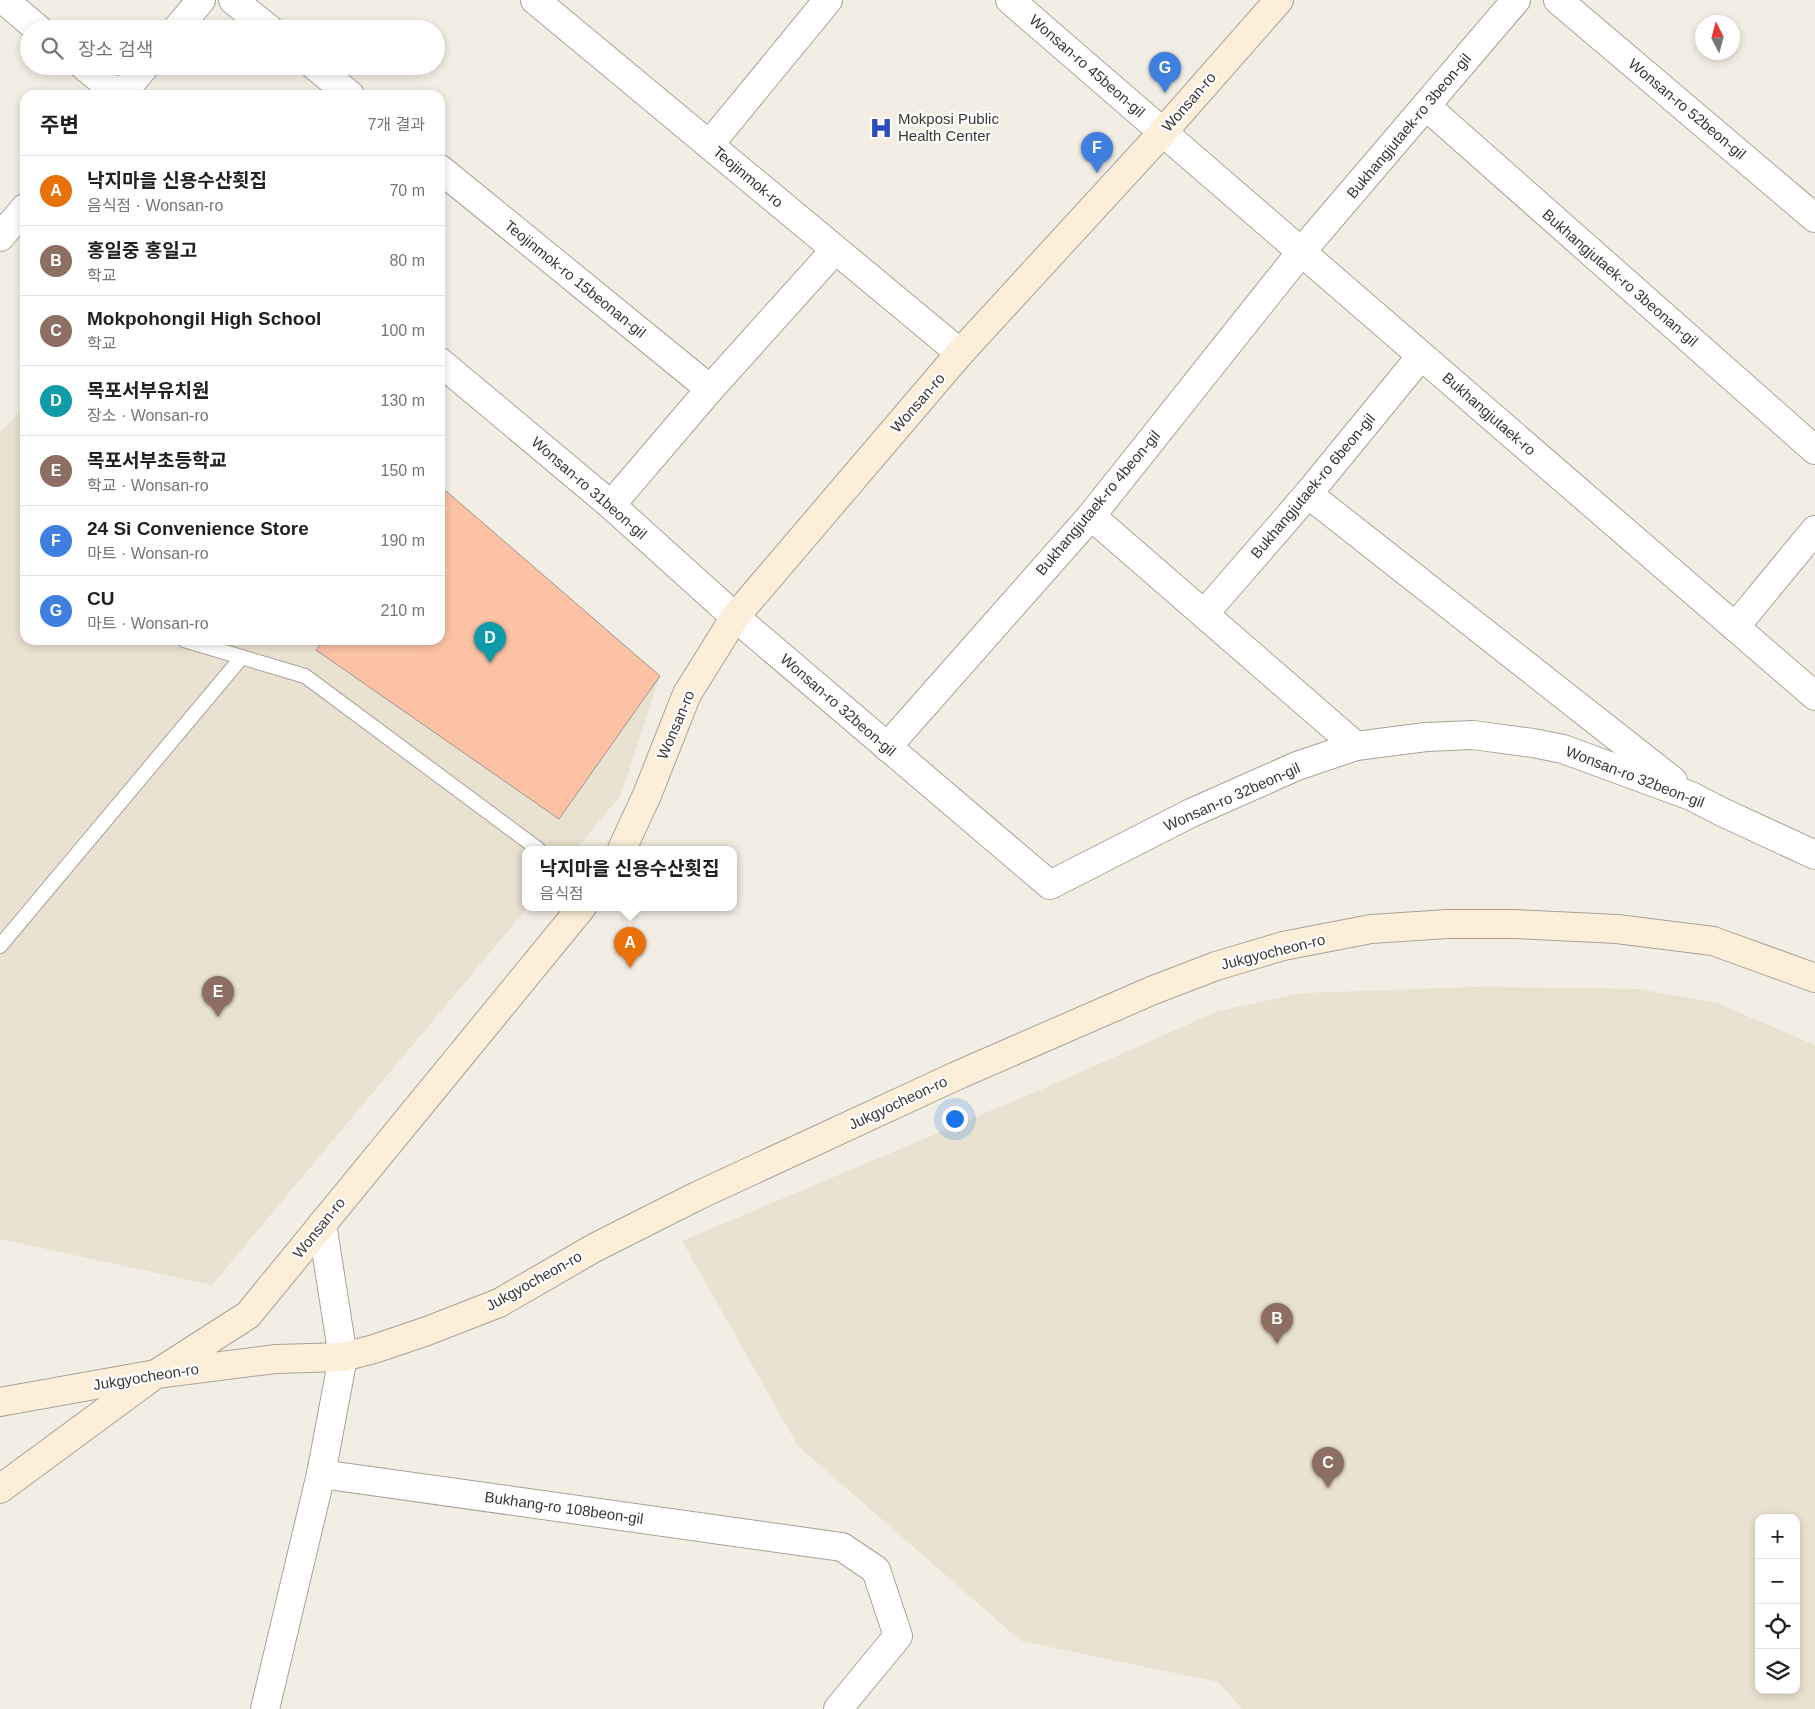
<!DOCTYPE html>
<html lang="ko">
<meta charset="utf-8">
<style>
:root{--surface:#fff;--page:#f6f6f6;--text:#222;--muted:#767676;--line:#e0e0e0;--accent:#2f4cbc}
body{margin:0;font-family:Arial,"Noto Sans KR",sans-serif;background:var(--page);color:var(--text)}
.controls{position:absolute;right:15px;bottom:15px;display:grid;overflow:hidden;border-radius:10px;box-shadow:0 2px 8px #0003}
.controls button{width:45px;height:45px;display:grid;place-items:center;padding:0;border:0;border-bottom:1px solid var(--line);background:var(--surface);color:var(--text);font:25px sans-serif}
.compass{position:absolute;left:1695px;top:15px;width:45px;height:45px;border-radius:50%;background:var(--surface);box-shadow:0 2px 8px #0003;rotate:354deg}
.you{position:absolute;left:954px;top:1118px;width:18px;height:18px;margin:-12px;border:4px solid #fff;border-radius:50%;background:#1a73e8;box-shadow:0 0 0 8px #1a73e833}
.badge{display:grid;place-items:center;width:32px;height:32px;border-radius:50%;background:var(--accent);color:#fff;font-size:16px;font-weight:700}
.pin{position:absolute;translate:-50% -41px;filter:drop-shadow(0 1px 2px #0008)}
.pin::after{content:'';position:absolute;top:26px;width:18px;height:15px;background:inherit;clip-path:polygon(0 0,100% 0,50% 100%)}
.popup{position:absolute;left:522px;top:846px;width:215px;height:65px;box-sizing:border-box;display:grid;place-content:center;border-radius:10px;background:var(--surface);filter:drop-shadow(0 1px 4px #0005);font-size:16px;white-space:nowrap;color:var(--muted)}
.popup b{font-size:19px;color:var(--text)}
.popup::after{content:'';position:absolute;left:50%;top:100%;margin-left:-10px;border:10px solid transparent;border-top-color:var(--surface)}
.list{margin:0;padding:0;list-style:none}
h2{display:flex;justify-content:space-between;align-items:center;height:65px;margin:0;padding:0 20px;font-size:21px}
h2 small{font-size:16px;font-weight:400;color:var(--muted)}
.list li{display:grid;grid-template-columns:32px 1fr auto;gap:15px;align-items:center;box-sizing:border-box;height:70px;padding:0 20px;border-top:1px solid var(--line)}
.list b{display:block;font-size:19px;white-space:nowrap}
.list p{margin:0;font-size:16px;white-space:nowrap;color:var(--muted)}
.list em{font-size:16px;font-style:normal;color:var(--muted)}
.icon{flex:none;width:28px;height:28px;fill:none;stroke:currentColor;stroke-width:2;stroke-linecap:round;stroke-linejoin:round}
.map{position:relative;flex:none;width:1815px;height:1709px;overflow:hidden}
.search{position:absolute;background:var(--surface);box-shadow:0 2px 8px #0003;left:20px;top:20px;width:425px;height:55px;display:flex;align-items:center;gap:12px;box-sizing:border-box;padding:0 18px;border-radius:28px;color:var(--muted);font-size:19px}
.panel{position:absolute;background:var(--surface);box-shadow:0 2px 8px #0003;left:20px;top:90px;width:425px;height:555px;border-radius:15px}
.map>svg:first-child{display:block}
.built{fill:#eae2d0;fill-rule:evenodd}
.building{fill:#fbc2a6;stroke:#9f948f}
.lines{fill:none;stroke-linecap:round;stroke-linejoin:round}
.lane-casing{stroke:#a8a399;stroke-width:16}
.street-casing{stroke:#a8a399;stroke-width:30}
.secondary-casing{stroke:#a8a399;stroke-width:30}
.lane{stroke:#fff;stroke-width:14}
.street{stroke:#fff;stroke-width:28}
.secondary{stroke:#fceed8;stroke-width:28}
.labels{text-anchor:middle;stroke-width:4.5;stroke-linejoin:round;paint-order:stroke}
.street-label{font-size:15px;fill:#393733;stroke:#fff}
.poi-label{font-size:15px;fill:#393733;stroke:#fff;text-anchor:start}
</style>
<div class="map">
<svg width="1815" height="1709" viewBox="0 0 1815 1709">
<rect width="100%" height="100%" fill="#f3eee4"/>
<g class="built">
<path d="M25,406V640H440V486L660,676L621,795L576,849H526V907H528L212,1285L0,1239V433Z"/>
<path d="M1475,987L1639,989L1717,1003L1815,1045V1709H1242L1218,1682L1021,1641L798,1446L682,1241L1047,1087L1218,1011L1303,993ZM1759,1518H1796V1690H1759Z"/>
</g>
<path class="building" d="M446,491L660,676L559,819L316,650L324,640H440V498Z"/>
<g class="lines">
<defs>
<g id="lane">
<path d="M184,640L305,676L538,849"/>
<path d="M0,946L242,657"/>
</g>
<g id="street">
<path d="M4,0L38,29"/>
<path d="M233,0L269,29"/>
<path d="M535,0L960,353"/>
<path d="M1010,0L1815,696"/>
<path d="M1558,0L1815,218"/>
<path d="M177,29L201,0"/>
<path d="M84,66L119,95"/>
<path d="M315,66L350,95"/>
<path d="M121,95L145,66"/>
<path d="M1426,106L1815,450"/>
<path d="M709,145L828,0"/>
<path d="M440,169L710,389"/>
<path d="M0,237L25,208"/>
<path d="M440,362L611,505L735,617L1050,885L1191,813L1297,766L1356,746L1426,737L1473,735L1533,743L1563,749L1691,796L1722,812L1815,855"/>
<path d="M1308,494L1673,781"/>
<path d="M611,505L710,389L835,250"/>
<path d="M1091,516L1356,746"/>
<path d="M1204,614L1308,494L1421,356"/>
<path d="M1735,627L1815,530"/>
<path d="M887,747L1091,516L1301,252L1516,0"/>
<path d="M321,1474L842,1547L876,1570L898,1636L838,1709"/>
<path d="M265,1709L321,1474L343,1357L322,1224"/>
</g>
<g id="secondary">
<path d="M622,849L647,795L687,694L735,617L960,353L1163,132L1279,0"/>
<path d="M0,1402L156,1374L276,1359L343,1357L374,1349L427,1331L499,1303L594,1248L697,1196L956,1076L1151,991L1216,966L1283,946L1371,929L1448,924H1515L1617,929L1713,941L1815,978"/>
<path d="M0,1489L156,1374L248,1315L582,907"/>
</g>
</defs>
<use href="#lane" class="lane-casing"/>
<use href="#street" class="street-casing"/>
<use href="#secondary" class="secondary-casing"/>
<use href="#lane" class="lane"/>
<use href="#street" class="street"/>
<use href="#secondary" class="secondary"/>
</g>
<defs>
<symbol id="hospital-bare" viewBox="-9 -9 18 18"><path d="M-5-5h3v3.5h4V-5h3V5h-3V1.5h-4V5h-3Z" fill="#2f4cbc" stroke="#fff" stroke-width="2.5" paint-order="stroke"/></symbol>
</defs>
<g fill-rule="evenodd">
<use href="#hospital-bare" x="865" y="112" width="32" height="32"/>
</g>
<g class="labels">
<g class="street-label">
<text transform="translate(1087 66) rotate(41)" y="5">Wonsan-ro 45beon-gil</text>
<text transform="translate(1189 102) rotate(-49)" y="5">Wonsan-ro</text>
<text transform="translate(1687 109) rotate(40)" y="5">Wonsan-ro 52beon-gil</text>
<text transform="translate(1409 126) rotate(-50)" y="5">Bukhangjutaek-ro 3beon-gil</text>
<text transform="translate(748 177) rotate(40)" y="5">Teojinmok-ro</text>
<text transform="translate(1620 278) rotate(41)" y="5">Bukhangjutaek-ro 3beonan-gil</text>
<text transform="translate(575 279) rotate(39)" y="5">Teojinmok-ro 15beonan-gil</text>
<text transform="translate(918 403) rotate(-49)" y="5">Wonsan-ro</text>
<text transform="translate(1489 414) rotate(41)" y="5">Bukhangjutaek-ro</text>
<text transform="translate(1313 486) rotate(-50)" y="5">Bukhangjutaek-ro 6beon-gil</text>
<text transform="translate(589 488) rotate(41)" y="5">Wonsan-ro 31beon-gil</text>
<text transform="translate(1098 503) rotate(-50)" y="5">Bukhangjutaek-ro 4beon-gil</text>
<text transform="translate(838 705) rotate(41)" y="5">Wonsan-ro 32beon-gil</text>
<text transform="translate(676 725) rotate(-67)" y="5">Wonsan-ro</text>
<text transform="translate(1635 777) rotate(21)" y="5">Wonsan-ro 32beon-gil</text>
<text transform="translate(1232 797) rotate(-24)" y="5">Wonsan-ro 32beon-gil</text>
<text transform="translate(1273 952) rotate(-14)" y="5">Jukgyocheon-ro</text>
<text transform="translate(898 1103) rotate(-25)" y="5">Jukgyocheon-ro</text>
<text transform="translate(319 1228) rotate(-51)" y="5">Wonsan-ro</text>
<text transform="translate(534 1281) rotate(-29)" y="5">Jukgyocheon-ro</text>
<text transform="translate(146 1377) rotate(-9)" y="5">Jukgyocheon-ro</text>
<text transform="translate(564 1508) rotate(8)" y="5">Bukhang-ro 108beon-gil</text>
</g>
<g class="poi-label">
<text x="898" y="124">Mokposi Public<tspan x="898" dy="17">Health Center</tspan></text>
</g>
</g>
</svg>
<div class="controls">
<button>+</button>
<button>−</button>
<button><svg class="icon" aria-label="locate" viewBox="0 0 24 24"><circle cx="12" cy="12" r="6"/><path d="M12 2v4M12 18v4M2 12h4M18 12h4"/></svg></button>
<button><svg class="icon" aria-label="layers" viewBox="0 0 24 24"><path d="M12 4l9 5-9 5-9-5zM3 14l9 5 9-5"/></svg></button>
</div>
<svg class="compass" viewBox="-18 -18 36 36"><path d="M0-13l5 13h-10z" fill="#e53935"/><path d="M0 13l5-13h-10z" fill="#767676"/></svg>
<div class="you"></div>
<div class="pin badge" style="left:630px;top:968px;background:#e8710a">A</div>
<div class="popup"><b>낙지마을 신용수산횟집</b>음식점</div>
<div class="pin badge" style="left:1277px;top:1344px;background:#8d6e63">B</div>
<div class="pin badge" style="left:1328px;top:1488px;background:#8d6e63">C</div>
<div class="pin badge" style="left:490px;top:663px;background:#0f9aa8">D</div>
<div class="pin badge" style="left:218px;top:1017px;background:#8d6e63">E</div>
<div class="pin badge" style="left:1097px;top:173px;background:#3f7fe0">F</div>
<div class="pin badge" style="left:1165px;top:93px;background:#3f7fe0">G</div>
<div class="search"><svg class="icon" aria-label="search" viewBox="0 0 24 24"><circle cx="10" cy="10" r="6"/><path d="M15 15l6 6"/></svg>장소 검색</div>
<section class="panel">
<h2>주변<small>7개 결과</small></h2>
<ul class="list">
<li><span class="badge" style="background:#e8710a">A</span><div><b>낙지마을 신용수산횟집</b><p>음식점 · Wonsan-ro</p></div><em>70 m</em></li>
<li><span class="badge" style="background:#8d6e63">B</span><div><b>홍일중 홍일고</b><p>학교</p></div><em>80 m</em></li>
<li><span class="badge" style="background:#8d6e63">C</span><div><b>Mokpohongil High School</b><p>학교</p></div><em>100 m</em></li>
<li><span class="badge" style="background:#0f9aa8">D</span><div><b>목포서부유치원</b><p>장소 · Wonsan-ro</p></div><em>130 m</em></li>
<li><span class="badge" style="background:#8d6e63">E</span><div><b>목포서부초등학교</b><p>학교 · Wonsan-ro</p></div><em>150 m</em></li>
<li><span class="badge" style="background:#3f7fe0">F</span><div><b>24 Si Convenience Store</b><p>마트 · Wonsan-ro</p></div><em>190 m</em></li>
<li><span class="badge" style="background:#3f7fe0">G</span><div><b>CU</b><p>마트 · Wonsan-ro</p></div><em>210 m</em></li>
</ul>
</section>
</div>
